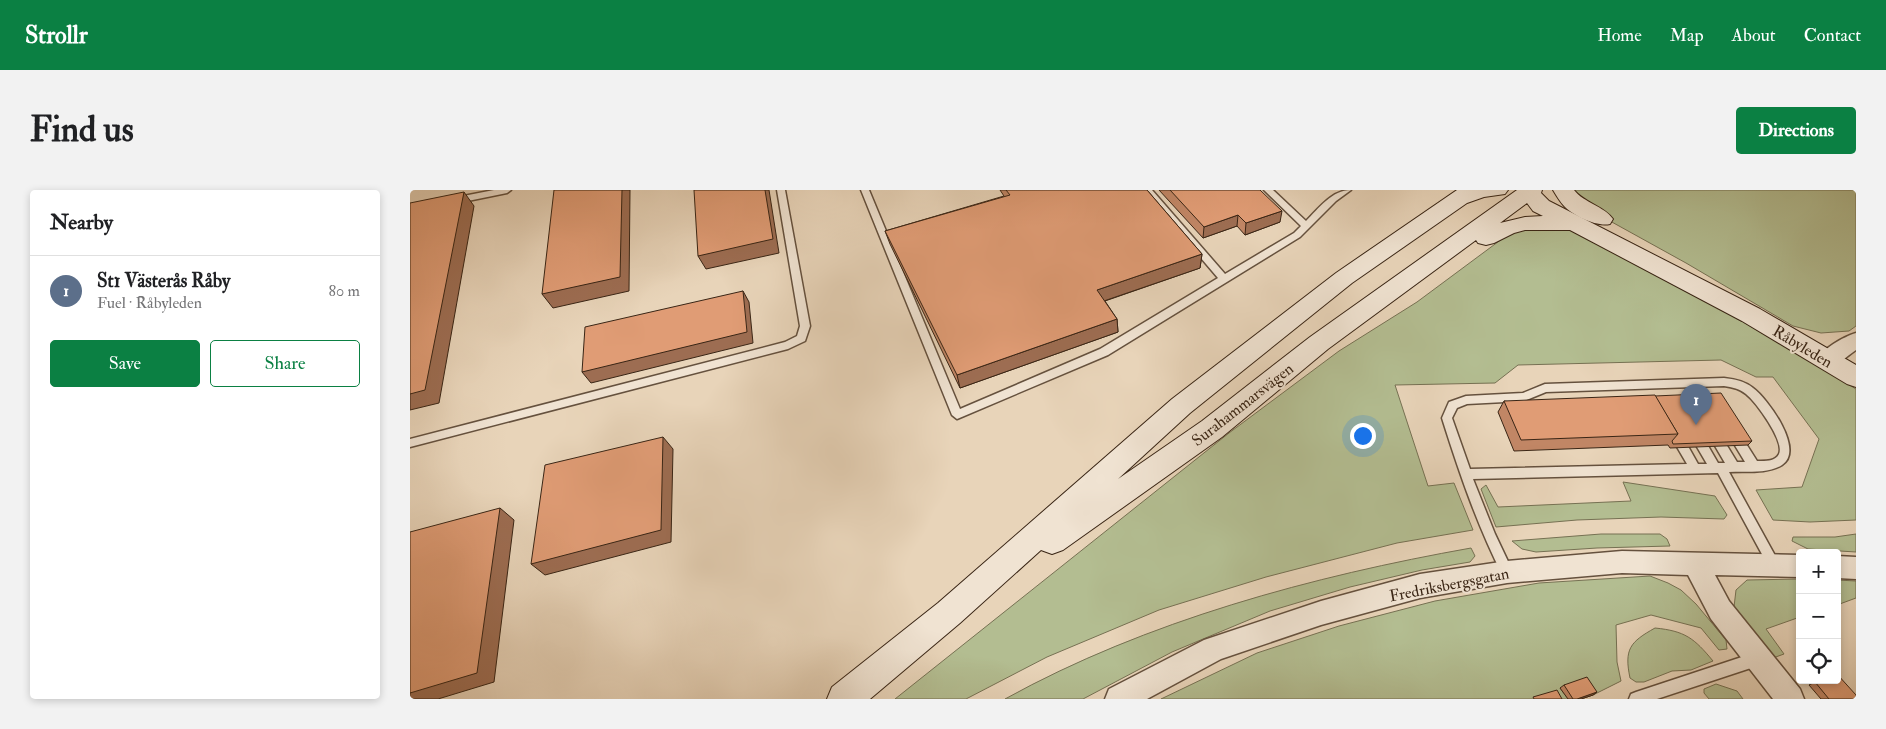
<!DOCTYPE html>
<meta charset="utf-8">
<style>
:root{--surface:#fff;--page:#f2f2f2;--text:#202124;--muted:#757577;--line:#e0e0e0;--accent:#0b8043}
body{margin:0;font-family:"IM FELL Double Pica",serif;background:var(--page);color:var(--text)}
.controls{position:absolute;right:15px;bottom:15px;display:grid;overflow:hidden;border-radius:5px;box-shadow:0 2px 8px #0003}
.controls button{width:45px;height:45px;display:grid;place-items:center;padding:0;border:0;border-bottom:1px solid var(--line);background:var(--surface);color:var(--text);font:25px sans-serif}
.you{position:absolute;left:952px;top:245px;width:18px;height:18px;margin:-12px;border:4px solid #fff;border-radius:50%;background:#1a73e8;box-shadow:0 0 0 8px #1a73e833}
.badge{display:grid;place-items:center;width:32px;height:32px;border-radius:50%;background:var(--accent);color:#fff;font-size:16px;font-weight:700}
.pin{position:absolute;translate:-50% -41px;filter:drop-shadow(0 1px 2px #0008)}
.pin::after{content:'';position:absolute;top:26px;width:18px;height:15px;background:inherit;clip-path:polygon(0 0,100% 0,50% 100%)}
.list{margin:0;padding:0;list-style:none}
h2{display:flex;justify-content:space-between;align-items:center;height:65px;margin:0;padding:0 20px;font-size:21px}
h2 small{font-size:16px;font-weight:400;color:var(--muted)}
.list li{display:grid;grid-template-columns:32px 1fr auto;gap:15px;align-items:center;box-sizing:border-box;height:70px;padding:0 20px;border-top:1px solid var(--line)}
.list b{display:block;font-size:19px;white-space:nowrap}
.list p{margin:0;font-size:16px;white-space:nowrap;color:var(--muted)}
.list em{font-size:16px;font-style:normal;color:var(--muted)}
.actions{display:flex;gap:10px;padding:15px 20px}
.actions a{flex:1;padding:11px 0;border:1px solid var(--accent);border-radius:5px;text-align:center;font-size:18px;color:var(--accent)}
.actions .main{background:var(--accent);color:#fff}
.icon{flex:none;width:28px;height:28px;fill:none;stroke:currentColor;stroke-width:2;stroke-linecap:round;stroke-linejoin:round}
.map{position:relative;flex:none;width:1446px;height:509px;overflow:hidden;border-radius:5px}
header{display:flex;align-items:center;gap:30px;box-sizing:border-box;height:70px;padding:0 25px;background:var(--accent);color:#fff}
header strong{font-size:24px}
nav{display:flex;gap:28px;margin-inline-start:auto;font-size:18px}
.intro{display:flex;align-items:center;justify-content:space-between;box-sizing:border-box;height:120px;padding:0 30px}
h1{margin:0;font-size:35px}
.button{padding:12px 22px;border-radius:5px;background:var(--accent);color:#fff;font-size:18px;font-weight:700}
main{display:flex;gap:30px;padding:0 30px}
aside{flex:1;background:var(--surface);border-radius:5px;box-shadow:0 2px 8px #0003}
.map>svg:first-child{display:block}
.green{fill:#b3bd91;stroke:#767153}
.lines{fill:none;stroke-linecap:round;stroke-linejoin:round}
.lane-casing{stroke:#65513e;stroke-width:3}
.street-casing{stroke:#65513e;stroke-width:3}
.secondary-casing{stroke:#392515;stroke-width:2}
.lane{fill:#f0e3d2;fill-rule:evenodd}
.street{fill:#f0e3d2;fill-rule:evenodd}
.secondary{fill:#f0e3d2;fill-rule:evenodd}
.wall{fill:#c18665;stroke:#392515}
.shaded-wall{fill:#9d6d52;stroke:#392515}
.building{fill:#e09c75;stroke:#392515}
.labels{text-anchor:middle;stroke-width:4;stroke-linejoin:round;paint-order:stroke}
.street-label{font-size:16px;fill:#392515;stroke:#f0e3d2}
</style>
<header>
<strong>Strollr</strong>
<nav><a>Home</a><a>Map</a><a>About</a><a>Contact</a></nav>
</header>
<div class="intro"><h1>Find us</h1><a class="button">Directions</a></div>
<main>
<aside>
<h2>Nearby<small></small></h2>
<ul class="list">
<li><span class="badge" style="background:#5c6f8a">1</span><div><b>St1 Västerås Råby</b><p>Fuel · Råbyleden</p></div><em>80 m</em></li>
</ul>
<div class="actions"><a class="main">Save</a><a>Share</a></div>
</aside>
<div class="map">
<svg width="1446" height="509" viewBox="0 0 1446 509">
<rect width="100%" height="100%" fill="#e8d4b9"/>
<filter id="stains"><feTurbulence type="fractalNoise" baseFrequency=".004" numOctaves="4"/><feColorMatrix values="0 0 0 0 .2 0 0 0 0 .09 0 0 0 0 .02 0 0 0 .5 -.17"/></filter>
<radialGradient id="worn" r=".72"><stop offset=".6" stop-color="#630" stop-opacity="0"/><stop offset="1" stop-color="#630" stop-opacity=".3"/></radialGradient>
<g class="green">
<path d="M1162,0H1446V136L1439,141L1411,143L1383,136L1276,73L1200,31Z"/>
<path d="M1132,35L1168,42L1261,89L1446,199V330L1400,332L1363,330L1346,300L1392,297L1409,249L1363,187H1346L1311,170L1108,175L1085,193L985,195L1018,296L1044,293L1063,340L987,353L856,387L749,420L637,467L556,509H485L819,243L929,161L1007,112L1104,40Z"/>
<path d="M1213,292L1305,306L1317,325L1314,329L1251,327L1167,330L1086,337L1071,299L1076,295L1088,317L1221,311Z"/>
<path d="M1191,344H1250L1257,349L1260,356L1187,358L1126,362L1112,359L1102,351Z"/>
<path d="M1446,344V362L1398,359L1382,351L1383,347H1425Z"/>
<path d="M1061,358L1065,366L1060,372L1012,380L940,397L860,421L762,462L673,509H595C736,431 903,386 1061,358Z"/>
<path d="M1240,386L1258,393L1271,400L1286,414L1316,450L1317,459L1309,460L1291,438L1241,425L1206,435L1207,472L1211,491L1183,505L1150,498L1158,509H751L847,463L929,436L1025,411L1129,393Z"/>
<path d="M1390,389V427L1356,439L1374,464L1363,468L1332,434L1324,417L1326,400L1337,390Z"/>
<path d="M1427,390L1446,391V408L1427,415Z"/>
<path d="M1245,438C1275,441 1284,448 1303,471L1281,480L1262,481L1234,492H1226L1220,488C1214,459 1220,452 1245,438Z"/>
<path d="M1306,494L1327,501L1333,509H1299L1294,503V499Z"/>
</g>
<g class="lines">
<defs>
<g id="lane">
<path d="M84,0H101L97,3L43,14L39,11L43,8Z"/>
<path d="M367,0H375L400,136L395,151L378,159L0,257V249L375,152L387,146L390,136Z"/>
<path d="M451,0H459L550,219L690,159L808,88L733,0H742L815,84L884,43L891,36L854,0H863L896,31C909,18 922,0 941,0L926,11L890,47L698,165L547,229L542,225Z"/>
<path d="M1314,188C1324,189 1335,191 1343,198C1358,209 1395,260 1372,275C1358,284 1335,281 1319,282L1368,371L1370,375L1368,379L1364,381L1360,379L1308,283L1063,289L1085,344L1103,382L1101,386L1097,388L1093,386C1067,335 1049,282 1032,228L1039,212L1056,206L1113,203L1135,194ZM1314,196C1322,197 1330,199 1336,204C1346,212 1375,251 1369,264C1365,272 1354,271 1347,271L1328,241H1320L1318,244L1335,272H1327L1308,241H1300L1298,244L1315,273H1308L1290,242H1282L1280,245L1297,274H1288L1270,242H1262L1260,245L1277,274L1060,279L1042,228L1047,218L1057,214L1114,211L1136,202Z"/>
<path d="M1347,462L1352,464L1354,469L1352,474L1347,476L1247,509H1219L1221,504L1226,502Z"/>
</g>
<g id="street">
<path d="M1446,143V160C1434,168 1423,181 1409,176L1406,171C1412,159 1433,147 1446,143Z"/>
<path d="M1212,361L1390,365V387L1305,385L1319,411L1390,499L1394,509H1363L1301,429L1278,385L1212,383L1097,393L1010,408L911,435L811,469L737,509H695L699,499L794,450L911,411L1010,384L1097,371Z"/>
<path d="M1427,366L1446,367V389L1427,388Z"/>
</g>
<g id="secondary">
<path d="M1047,0H1098L1095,4L1074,7L1057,13L942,93L780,223L708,289L792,231L900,147L1107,0H1132L1131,3L1139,11L1350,119L1446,175V197L1437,194L1332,131L1160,40H1115L1104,43L1084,53L1076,55L1068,53L1066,50L918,159L812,247L653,360L642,364L631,360L550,433L460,509H417L422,497L528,413L762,209L926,83ZM1117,13L1123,21L1133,26L1115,27L1090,33Z"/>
<path d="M1143,0H1164C1174,13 1194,16 1203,29L1200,34C1187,37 1164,26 1155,17C1150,12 1146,5 1143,0Z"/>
</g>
</defs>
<use href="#lane" class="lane-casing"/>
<use href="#street" class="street-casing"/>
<use href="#secondary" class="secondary-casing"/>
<use href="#lane" class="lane"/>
<use href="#street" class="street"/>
<use href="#secondary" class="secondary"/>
</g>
<g class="wall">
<path d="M590,0H737L792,64L790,78L695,111L707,129L708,142L550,198L480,54L475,41L594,6Z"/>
<path d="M749,0H850L870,32L835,45L827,36L793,48Z"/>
<path d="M1094,211L1342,251L1338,255L1260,258L1258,255L1104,261L1088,222Z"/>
<path d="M1405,492L1446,509H1411L1399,495Z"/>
<path d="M1154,495L1187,502L1183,505L1171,509H1158L1150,498Z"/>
</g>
<g class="shaded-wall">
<path d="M212,0H220L219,101L143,118L132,104Z"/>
<path d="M355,0H359L369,63L296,79L288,66Z"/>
<path d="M54,2L64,16L29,213L0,220V204Z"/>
<path d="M872,21L870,32L835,45L836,33Z"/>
<path d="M828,25L827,36L793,48L794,37Z"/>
<path d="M792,64L790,78L688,113L687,100Z"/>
<path d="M333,101L339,112L343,153L181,193L172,182Z"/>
<path d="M707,129L708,142L550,198L547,185Z"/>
<path d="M253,247L263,259L261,352L135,385L121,374Z"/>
<path d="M90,318L104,330L84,492L28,509H0V503Z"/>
<path d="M1187,502L1183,505L1171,509H1167Z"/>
</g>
<g class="building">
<path d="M144,0H212L210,87L132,104Z"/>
<path d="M284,0H355L363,49L288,66Z"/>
<path d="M596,0H737L792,64L687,100L707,129L547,185L475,41L600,5Z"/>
<path d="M760,0H850L872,21L836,33L828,25L794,37Z"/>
<path d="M54,2L15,200L0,204V13Z"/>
<path d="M333,101L337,142L172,182L175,137Z"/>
<path d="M1311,203L1342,251L1263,254L1262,251L1268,244L1245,206Z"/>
<path d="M1245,205L1268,244L1111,250L1094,211Z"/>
<path d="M253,247L251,340L121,374L135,275Z"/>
<path d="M90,318L67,483L0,503V342Z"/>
<path d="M1427,484L1446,505V509H1419L1405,492L1410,490H1427Z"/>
<path d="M1177,487L1187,502L1167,509H1163L1154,495Z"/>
<path d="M1147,500L1152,509H1124L1123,507Z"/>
</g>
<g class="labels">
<g class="street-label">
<text transform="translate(1393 156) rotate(31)" y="6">Råbyleden</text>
<text transform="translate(832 214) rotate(-38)" y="6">Surahammarsvägen</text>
<text transform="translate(1039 394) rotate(-11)" y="6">Fredriksbergsgatan</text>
</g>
</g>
<rect width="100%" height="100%" filter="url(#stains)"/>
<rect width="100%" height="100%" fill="url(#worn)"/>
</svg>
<div class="controls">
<button>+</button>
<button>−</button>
<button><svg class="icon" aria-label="locate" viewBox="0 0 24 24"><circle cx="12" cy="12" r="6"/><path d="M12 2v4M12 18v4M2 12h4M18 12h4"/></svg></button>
</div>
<div class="you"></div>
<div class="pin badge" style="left:1286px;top:235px;background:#5c6f8a">1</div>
</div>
</main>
